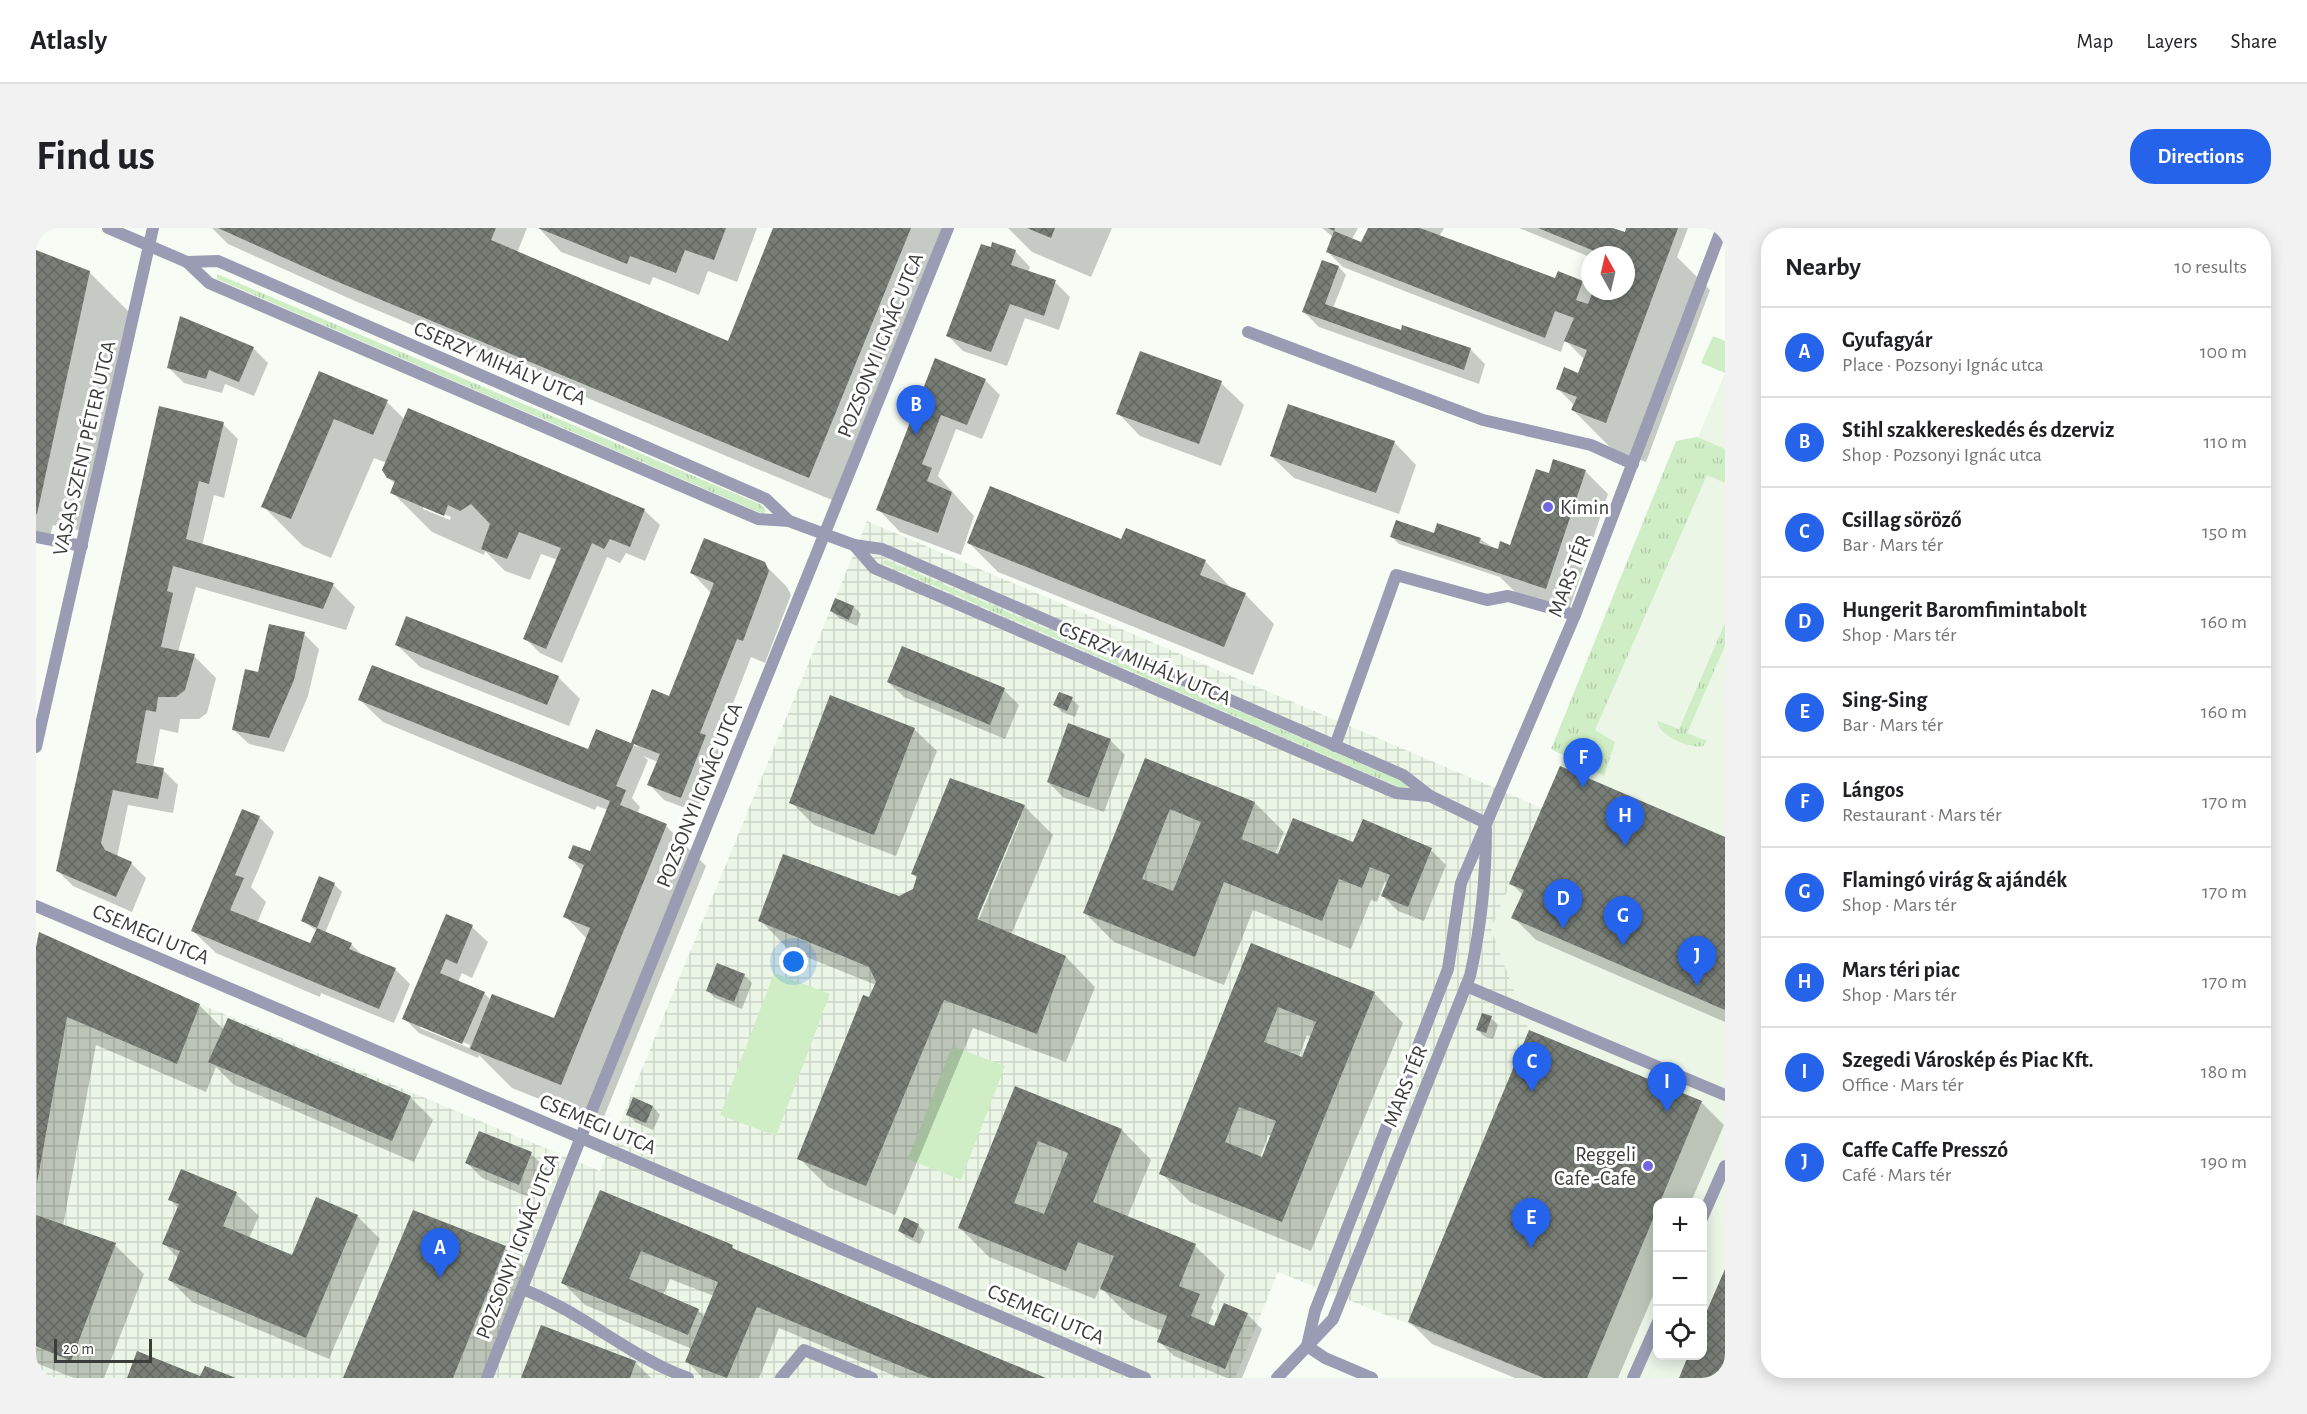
<!DOCTYPE html>
<meta charset="utf-8">
<style>
:root{--surface:#fff;--page:#f2f2f2;--text:#202124;--muted:#757577;--line:#e0e0e0;--accent:#2563eb}
body{margin:0;font-family:"Alegreya Sans",sans-serif;background:var(--page);color:var(--text)}
.controls{position:absolute;right:18px;bottom:18px;display:grid;overflow:hidden;border-radius:12px;box-shadow:0 3px 15px #0003}
.controls button{width:54px;height:54px;display:grid;place-items:center;padding:0;border:0;border-bottom:2px solid var(--line);background:var(--surface);color:var(--text);font:30px sans-serif}
.compass{position:absolute;left:1545px;top:18px;width:54px;height:54px;border-radius:50%;background:var(--surface);box-shadow:0 3px 15px #0003;rotate:352deg}
.scale{position:absolute;left:18px;bottom:15px;width:98px;box-sizing:border-box;padding-left:6px;border:3px solid #3b3d3a;border-top:0;font-size:16px;line-height:21px;white-space:nowrap;color:#3b3d3a;-webkit-text-stroke:4px #fff;paint-order:stroke}
.you{position:absolute;left:758px;top:734px;width:21px;height:21px;margin:-15px;border:4px solid #fff;border-radius:50%;background:#1a73e8;box-shadow:0 0 0 9px #1a73e833}
.badge{display:grid;place-items:center;width:39px;height:39px;border-radius:50%;background:var(--accent);color:#fff;font-size:20px;font-weight:700}
.pin{position:absolute;translate:-50% -50px;filter:drop-shadow(0 2px 3px #0008)}
.pin::after{content:'';position:absolute;top:32px;width:21px;height:18px;background:inherit;clip-path:polygon(0 0,100% 0,50% 100%)}
.list{margin:0;padding:0;list-style:none}
h2{display:flex;justify-content:space-between;align-items:center;height:78px;margin:0;padding:0 24px;font-size:26px}
h2 small{font-size:20px;font-weight:400;color:var(--muted)}
.list li{display:grid;grid-template-columns:39px 1fr auto;gap:18px;align-items:center;box-sizing:border-box;height:90px;padding:0 24px;border-top:2px solid var(--line)}
.list b{display:block;font-size:22px;white-space:nowrap}
.list p{margin:0;font-size:20px;white-space:nowrap;color:var(--muted)}
.list em{font-size:20px;font-style:normal;color:var(--muted)}
.icon{flex:none;width:33px;height:33px;fill:none;stroke:currentColor;stroke-width:2;stroke-linecap:round;stroke-linejoin:round}
.map{position:relative;flex:none;width:1689px;height:1150px;overflow:hidden;border-radius:24px}
header{display:flex;align-items:center;gap:36px;box-sizing:border-box;height:84px;padding:0 30px;background:var(--surface);border-bottom:2px solid var(--line)}
header strong{font-size:28px}
nav{display:flex;gap:33px;margin-inline-start:auto;font-size:21px}
.intro{display:flex;align-items:center;justify-content:space-between;box-sizing:border-box;height:144px;padding:0 36px}
h1{margin:0;font-size:42px}
.button{padding:15px 27px;border-radius:24px;background:var(--accent);color:#fff;font-size:21px;font-weight:700}
main{display:flex;gap:36px;padding:0 36px}
aside{flex:1;background:var(--surface);border-radius:24px;box-shadow:0 3px 15px #0003}
.map>svg:first-child{display:block}
.built{fill:#ebf6e7}
.industrial{fill:url(#industrial-grid)}
.grass{fill:url(#grass-tufts)}
.garden{fill:#cfeec5}
.shadow{fill:#0003;fill-rule:evenodd}
.building{fill:url(#building-cross-hatch);fill-rule:evenodd}
.lines{fill:none;stroke-linecap:round;stroke-linejoin:round}
.service{stroke:#9a9cb4;stroke-width:12}
.minor{stroke:#9a9cb4;stroke-width:12}
.poi-dot{fill:#6f66e0;stroke:#fff;stroke-width:2}
.labels{text-anchor:middle;stroke-width:6;stroke-linejoin:round;paint-order:stroke}
.street-label{font-size:21px;fill:#3b3d3a;stroke:#fff}
.poi-label{font-size:21px;fill:#3b3d3a;stroke:#fff;text-anchor:start}
</style>
<header>
<strong>Atlasly</strong>
<nav><a>Map</a><a>Layers</a><a>Share</a></nav>
</header>
<div class="intro"><h1>Find us</h1><a class="button">Directions</a></div>
<main>
<div class="map">
<svg width="1689" height="1150" viewBox="0 0 1689 1150">
<defs>
<pattern id="industrial-grid" width="8" height="8" patternUnits="userSpaceOnUse" patternTransform="scale(1.5)"><rect width="8" height="8" fill="#ebf6e7"/><path d="M0 4h8M4 0v8" fill="none" stroke="#cad4c7"/></pattern>
<pattern id="grass-tufts" width="24" height="20" patternUnits="userSpaceOnUse" patternTransform="scale(1.5)"><rect width="24" height="20" fill="#cfeec5"/><path d="M3 7l-1-3M5 7V3M7 7l1-3M15 17l-1-3M17 17v-4M19 17l1-3" fill="none" stroke="#b3cdaa"/></pattern>
<pattern id="building-cross-hatch" width="8" height="8" patternUnits="userSpaceOnUse" patternTransform="scale(1.5)"><rect width="8" height="8" fill="#787d76"/><path d="M0 0l8 8M0 8l8-8" fill="none" stroke="#646862"/></pattern>
</defs>
<rect width="100%" height="100%" fill="#f7fdf5"/>
<path class="built" d="M1689,145V1150H1551L1621,980L1622,1128H1666V974H1624L1666,873L1493,802L1455,701Z"/>
<path class="industrial" d="M831,293L1506,580L1455,701L1493,802L1666,873L1624,974L1508,1150L1242,1044L1199,1150H0V719L3,704L164,776L564,943Z"/>
<g class="grass">
<path d="M181,46L726,277L730,283L727,286L722,284L181,51Z"/>
<path d="M1661,209L1689,221V255L1671,247L1559,502L1579,514L1568,548L1515,521L1640,213Z"/>
<path d="M850,332L1368,554L1373,559L1370,562L1365,560L846,335Z"/>
<path d="M1689,395V418L1651,505L1671,513L1667,518C1655,521 1624,508 1622,496V493L1643,501Z"/>
</g>
<g class="garden">
<path d="M1677,108L1689,113V145L1665,135Z"/>
<path d="M738,745L794,766L740,908L684,887Z"/>
<path d="M916,818L969,838L925,952L872,931Z"/>
</g>
<g class="shadow">
<path d="M176,0H491L481,25L693,115L739,0H906L796,272L319,73L192,16Z"/>
<path d="M503,0H721L701,54L672,43L663,67L617,49L614,57L525,24Z"/>
<path d="M972,0H1076L1055,49L996,24Z"/>
<path d="M1286,0H1322L1316,11L1326,15L1334,0H1408L1403,9L1520,52L1547,54L1557,65L1590,63V27H1554V29L1483,0H1573L1590,6L1592,0H1652L1641,29L1674,62L1610,234L1577,222L1537,182L1539,178L1522,161L1543,146L1549,132L1529,112L1525,124L1307,39L1292,24L1297,9Z"/>
<path d="M956,20L979,23L994,39L992,44L1019,54L1034,69L1023,102L989,90L971,138L927,123L912,108Z"/>
<path d="M0,23L53,44L93,84L46,303L17,297L14,308L0,305Z"/>
<path d="M1287,34L1303,39L1310,47L1297,80L1366,104L1434,121L1449,136L1443,156L1283,99L1268,84Z"/>
<path d="M217,120L232,135L218,168L189,156L186,165L148,155L133,140Z"/>
<path d="M1104,124L1185,155L1208,177L1185,238L1104,208L1082,185Z"/>
<path d="M899,132L949,152L964,167L946,211L920,201L902,248L938,288L925,327L864,304L842,281Z"/>
<path d="M284,145L351,174L369,192L608,282L624,297L609,333L590,325L584,335L571,329L526,435L504,425L489,410L522,332L505,326L494,352L469,343L449,323L448,327L396,304L356,264L359,256L352,249L351,235L338,230L295,330L267,318L227,278ZM387,277L415,289L414,292L387,281Z"/>
<path d="M187,196L202,211L188,270L178,267L166,318L297,357L319,379L310,402L160,359L142,424L158,428L180,450L171,485L163,491H144L142,505L124,501L117,540L127,542L142,557L137,585L92,577L81,629L95,635L110,650L96,684L37,658L22,643L98,296Z"/>
<path d="M1358,214L1380,237L1363,286L1258,250L1235,228Z"/>
<path d="M1518,233L1550,244L1572,266L1533,382L1479,364L1464,349L1363,316L1356,309L1399,307L1444,311L1461,322L1475,318L1514,247Z"/>
<path d="M1086,313L1169,333L1197,362L1209,366L1238,396L1217,447L962,344L933,315Z"/>
<path d="M728,336L751,359L755,367L729,435L715,429L680,519L684,524L660,584L628,572L613,556L622,534L607,528L612,532L596,570L604,579L601,586L630,598L670,638L565,896L476,860L443,827L442,830L383,805L368,790L411,688L436,699L452,714L436,750L426,745L422,754L448,765L455,772L519,792L551,711L529,688L547,644L534,630L555,625L572,582L561,578L559,582L347,494L324,472L553,523L560,503L602,519L597,514L634,470L675,365L656,345ZM384,796L434,817L433,820L384,800Z"/>
<path d="M818,379L825,386L821,398L803,390L795,383Z"/>
<path d="M268,406L283,421L272,468L248,524L213,516L197,501L223,446Z"/>
<path d="M361,417L522,449L544,471L533,498L384,439Z"/>
<path d="M852,454L968,462L983,477L969,511L868,469Z"/>
<path d="M1036,471L1043,478L1039,489L1026,484L1019,477Z"/>
<path d="M878,501L901,523L860,628L778,597L755,574Z"/>
<path d="M1074,512L1089,527L1068,584L1027,569L1012,554Z"/>
<path d="M1109,532L1219,575L1248,604L1239,626L1243,628L1395,622L1410,637L1388,693L1362,683L1347,668L1352,655L1349,653L1341,674L1335,672L1315,721L1217,682L1188,757L1078,714L1049,685Z"/>
<path d="M988,578L1017,607L975,707L1030,729L1059,759L1030,834L937,800L859,987L792,959L763,930L840,757L753,722L724,692L863,670L878,662L881,650L877,646ZM981,592H984L940,698L937,697Z"/>
<path d="M223,589L238,604L215,659L230,674L221,695L275,717L281,703L267,693L284,650L299,657L306,664L289,705L315,716L327,728L359,741L374,756L358,795L285,765L284,769L180,725L157,703Z"/>
<path d="M1689,610V794L1500,712L1477,689L1487,667L1475,655Z"/>
<path d="M4,706L163,777L188,802L374,869L397,892L378,934L197,856L180,839L170,864L60,817L27,998L79,1017L108,1046L68,1150H38L0,1135V726Z"/>
<path d="M1216,717L1338,765L1367,795L1275,1023L1154,974L1125,945ZM1271,807L1275,809L1267,831L1263,829ZM1232,907L1236,908L1227,931L1224,930Z"/>
<path d="M682,737L708,747L716,755L706,781L679,770L672,763Z"/>
<path d="M1455,790L1462,797L1457,811L1449,809L1442,802Z"/>
<path d="M980,860L1086,902L1115,932L1091,990L1159,1018L1189,1047L1175,1080L1178,1083L1172,1097L1179,1100L1211,1086L1226,1101L1206,1150H1191L1138,1128L1123,1113L1127,1103L1095,1090L1064,1059L1059,1071L953,1029L923,999Z"/>
<path d="M598,871L617,879L624,887L617,902L599,894L592,886Z"/>
<path d="M1665,874L1688,897L1655,974H1622V1056L1582,1150H1479L1396,1116L1373,1093Z"/>
<path d="M444,904L495,926L511,941L498,971L446,950L431,935Z"/>
<path d="M564,964L696,1019L702,1024L1006,1150H864L743,1100L723,1150H667L651,1133L656,1121L549,1077L527,1055ZM634,1051L678,1068L669,1089L662,1082L627,1068Z"/>
<path d="M200,966L223,988L213,1010L257,1029L321,988L344,1011L293,1131L156,1074L133,1051L142,1030L128,1016L142,980L134,971Z"/>
<path d="M882,997L889,1004L884,1016L871,1010L864,1003Z"/>
<path d="M469,1020L491,1042L448,1150H308Z"/>
<path d="M599,1134L615,1150H486Z"/>
</g>
<g class="building">
<path d="M182,0H460L455,12L692,113L737,0H875L773,250L295,51Z"/>
<path d="M502,0H690L678,32L649,22L640,45L594,28L591,36Z"/>
<path d="M991,0H1019L1015,10Z"/>
<path d="M1292,0H1299L1298,3L1325,14L1332,0H1384L1519,50L1522,43L1547,53L1540,72L1552,76L1557,63H1590V27H1568L1502,0H1577L1589,4L1590,0H1642L1570,195L1535,182L1541,169L1520,161L1528,139L1542,145L1551,122L1528,113L1538,90L1519,83L1509,110L1290,24L1298,3Z"/>
<path d="M956,14L980,22L975,37L1020,52L1008,88L974,76L955,124L910,108L945,16L955,19Z"/>
<path d="M0,22L54,43L1,286H0Z"/>
<path d="M1286,32L1303,38L1289,76L1365,102L1366,97L1435,120L1428,142L1266,84Z"/>
<path d="M144,88L218,119L203,154L173,142L170,151L131,140Z"/>
<path d="M1104,123L1186,153L1163,216L1080,186Z"/>
<path d="M899,130L950,151L931,197L905,187L886,236L896,240L891,253L916,264L902,305L840,282Z"/>
<path d="M283,143L352,172L337,207L298,191L255,291L225,279Z"/>
<path d="M1252,176L1359,213L1340,265L1234,228Z"/>
<path d="M123,178L188,194L173,256L163,253L150,311L298,355L287,381L137,338L131,363L137,365L125,419L159,426L149,462L140,469H122L120,484L110,482L100,535L128,540L122,571L77,562L65,615L69,622L96,634L80,669L20,643Z"/>
<path d="M372,180L609,281L594,319L574,311L568,321L556,315L510,421L487,411L525,320L483,304L471,331L445,321L454,296L435,276L424,283L412,277L408,288L354,265L359,253L351,250L346,242Z"/>
<path d="M1517,231L1550,242L1510,361L1354,309L1360,292L1398,305L1401,295L1445,310L1443,315L1462,321L1464,313L1474,317L1500,241L1513,245Z"/>
<path d="M954,258L1085,311L1090,300L1170,332L1164,347L1210,365L1188,419L931,315Z"/>
<path d="M668,310L729,334L733,343L707,413L701,411L664,505L670,507L645,570L611,557L624,526L598,516L580,558L590,562L584,577L631,596L525,857L434,821L456,766L518,790L554,700L527,689L548,637L532,630L537,617L554,623L574,573L322,472L336,437L552,521L560,501L595,515L616,461L633,468L678,355L654,345Z"/>
<path d="M799,370L818,378L813,392L794,383Z"/>
<path d="M370,388L523,448L511,477L359,417Z"/>
<path d="M233,396L269,404L258,452L233,510L196,502L209,441L222,444Z"/>
<path d="M866,418L969,460L954,497L851,454Z"/>
<path d="M1023,464L1037,469L1031,483L1017,477Z"/>
<path d="M794,467L879,500L838,607L753,575Z"/>
<path d="M1032,495L1075,511L1053,570L1011,554Z"/>
<path d="M1109,530L1219,574L1205,611L1242,626L1257,590L1317,614L1327,591L1396,620L1372,679L1345,668L1354,647L1334,639L1326,660L1303,651L1286,693L1188,654L1159,729L1047,685ZM1134,581L1165,594L1137,663L1106,651Z"/>
<path d="M1524,538L1689,609V782L1475,690L1488,662L1473,656Z"/>
<path d="M914,550L989,577L941,691L1030,728L1001,806L908,772L830,958L761,931L827,767L833,769L840,754L833,739L722,693L747,626L863,668L877,661L881,648L875,646Z"/>
<path d="M206,581L224,588L199,647L208,650L194,682L274,715L281,700L316,715L313,721L360,740L343,781L155,703Z"/>
<path d="M283,648L299,655L281,700L265,693Z"/>
<path d="M410,686L437,697L421,736L410,731L404,745L449,764L426,816L366,791Z"/>
<path d="M3,704L164,776L141,836L31,789L1,955L0,719Z"/>
<path d="M1215,715L1339,764L1246,994L1123,946ZM1242,779L1280,794L1266,829L1228,814ZM1203,879L1240,893L1226,929L1189,914Z"/>
<path d="M681,735L709,746L698,774L670,763Z"/>
<path d="M1446,785L1456,788L1450,805L1440,802Z"/>
<path d="M192,790L375,868L356,913L172,834Z"/>
<path d="M1493,802L1666,873L1551,1150H1508L1372,1094Z"/>
<path d="M979,858L1086,901L1057,974L1160,1016L1143,1058L1164,1066L1155,1088L1178,1098L1188,1075L1212,1085L1189,1141L1121,1114L1131,1088L1064,1061L1078,1028L1042,1014L1030,1043L922,1000ZM1002,913L1032,925L1008,986L978,975Z"/>
<path d="M597,869L617,878L610,895L590,887Z"/>
<path d="M443,903L496,924L483,957L429,935Z"/>
<path d="M145,941L201,964L187,998L256,1027L280,969L322,987L270,1110L132,1052L144,1023L126,1016L143,976L132,972Z"/>
<path d="M564,962L697,1017L696,1020L1010,1150H894L721,1079L691,1150L649,1134L682,1054L605,1023L593,1051L663,1081L652,1107L525,1055Z"/>
<path d="M377,982L470,1018L417,1150H307Z"/>
<path d="M0,987L80,1015L35,1133L0,1118Z"/>
<path d="M868,989L883,996L877,1010L862,1003Z"/>
<path d="M1689,1041V1150H1643L1652,1128H1666V1094Z"/>
<path d="M505,1097L600,1133L594,1150H485Z"/>
<path d="M101,1123L164,1148L169,1138L200,1150H91Z"/>
</g>
<g class="lines">
<g class="service">
<path d="M1212,104L1447,192L1555,217L1597,236"/>
<path d="M0,309L46,318"/>
<path d="M1299,518L1360,347L1451,372L1472,368L1539,387"/>
<path d="M1430,758L1689,867"/>
<path d="M1666,990L1689,938"/>
<path d="M486,1061C545,1083 592,1128 652,1150"/>
<path d="M745,1150L768,1122L836,1150"/>
<path d="M1597,1150L1622,1094"/>
</g>
<g class="minor">
<path d="M72,0L151,34L173,55L722,291L753,293L818,317L846,321L1367,547L1394,568L1450,595"/>
<path d="M151,34L182,33L730,271L753,293"/>
<path d="M818,317L838,340L1360,565L1393,568"/>
<path d="M0,519L117,0"/>
<path d="M0,678L1109,1150"/>
<path d="M1271,1118L1279,1083L1412,741L1425,655L1539,387L1686,0"/>
<path d="M1271,1118L1289,1130L1336,1150"/>
<path d="M451,1150L545,909L912,0"/>
<path d="M1241,1150L1297,1091L1434,748C1445,699 1450,651 1450,601"/>
</g>
</g>
<g class="poi-dot">
<circle cx="1512" cy="279" r="6"/>
<circle cx="1612" cy="938" r="6"/>
</g>
<g class="labels">
<g class="street-label">
<text transform="translate(844 117) rotate(-68)" y="7">POZSONYI IGNÁC UTCA</text>
<text transform="translate(464 135) rotate(23)" y="7">CSERZY MIHÁLY UTCA</text>
<text transform="translate(48 220) rotate(-77)" y="7">VASAS SZENT PÉTER UTCA</text>
<text transform="translate(1533 348) rotate(-69)" y="7">MARS TÉR</text>
<text transform="translate(1109 435) rotate(23)" y="7">CSERZY MIHÁLY UTCA</text>
<text transform="translate(663 567) rotate(-68)" y="7">POZSONYI IGNÁC UTCA</text>
<text transform="translate(115 706) rotate(23)" y="7">CSEMEGI UTCA</text>
<text transform="translate(1369 858) rotate(-68)" y="7">MARS TÉR</text>
<text transform="translate(562 896) rotate(23)" y="7">CSEMEGI UTCA</text>
<text transform="translate(481 1018) rotate(-69)" y="7">POZSONYI IGNÁC UTCA</text>
<text transform="translate(1010 1086) rotate(23)" y="7">CSEMEGI UTCA</text>
</g>
<g class="poi-label">
<text x="1524" y="286">Kimin</text>
<text x="1600" y="933" text-anchor="end">Reggeli<tspan x="1600" dy="24">Cafe -Cafe</tspan></text>
</g>
</g>
</svg>
<div class="controls">
<button>+</button>
<button>−</button>
<button><svg class="icon" aria-label="locate" viewBox="0 0 24 24"><circle cx="12" cy="12" r="6"/><path d="M12 2v4M12 18v4M2 12h4M18 12h4"/></svg></button>
</div>
<svg class="compass" viewBox="-18 -18 36 36"><path d="M0-13l5 13h-10z" fill="#e53935"/><path d="M0 13l5-13h-10z" fill="#757577"/></svg>
<div class="scale">20 m</div>
<div class="you"></div>
<div class="pin badge" style="left:404px;top:1050px">A</div>
<div class="pin badge" style="left:880px;top:207px">B</div>
<div class="pin badge" style="left:1496px;top:864px">C</div>
<div class="pin badge" style="left:1527px;top:701px">D</div>
<div class="pin badge" style="left:1495px;top:1020px">E</div>
<div class="pin badge" style="left:1547px;top:560px">F</div>
<div class="pin badge" style="left:1587px;top:718px">G</div>
<div class="pin badge" style="left:1589px;top:618px">H</div>
<div class="pin badge" style="left:1631px;top:884px">I</div>
<div class="pin badge" style="left:1661px;top:758px">J</div>
</div>
<aside>
<h2>Nearby<small>10 results</small></h2>
<ul class="list">
<li><span class="badge">A</span><div><b>Gyufagyár</b><p>Place · Pozsonyi Ignác utca</p></div><em>100 m</em></li>
<li><span class="badge">B</span><div><b>Stihl szakkereskedés és dzerviz</b><p>Shop · Pozsonyi Ignác utca</p></div><em>110 m</em></li>
<li><span class="badge">C</span><div><b>Csillag söröző</b><p>Bar · Mars tér</p></div><em>150 m</em></li>
<li><span class="badge">D</span><div><b>Hungerit Baromfimintabolt</b><p>Shop · Mars tér</p></div><em>160 m</em></li>
<li><span class="badge">E</span><div><b>Sing-Sing</b><p>Bar · Mars tér</p></div><em>160 m</em></li>
<li><span class="badge">F</span><div><b>Lángos</b><p>Restaurant · Mars tér</p></div><em>170 m</em></li>
<li><span class="badge">G</span><div><b>Flamingó virág &amp; ajándék</b><p>Shop · Mars tér</p></div><em>170 m</em></li>
<li><span class="badge">H</span><div><b>Mars téri piac</b><p>Shop · Mars tér</p></div><em>170 m</em></li>
<li><span class="badge">I</span><div><b>Szegedi Városkép és Piac Kft.</b><p>Office · Mars tér</p></div><em>180 m</em></li>
<li><span class="badge">J</span><div><b>Caffe Caffe Presszó</b><p>Café · Mars tér</p></div><em>190 m</em></li>
</ul>
</aside>
</main>
